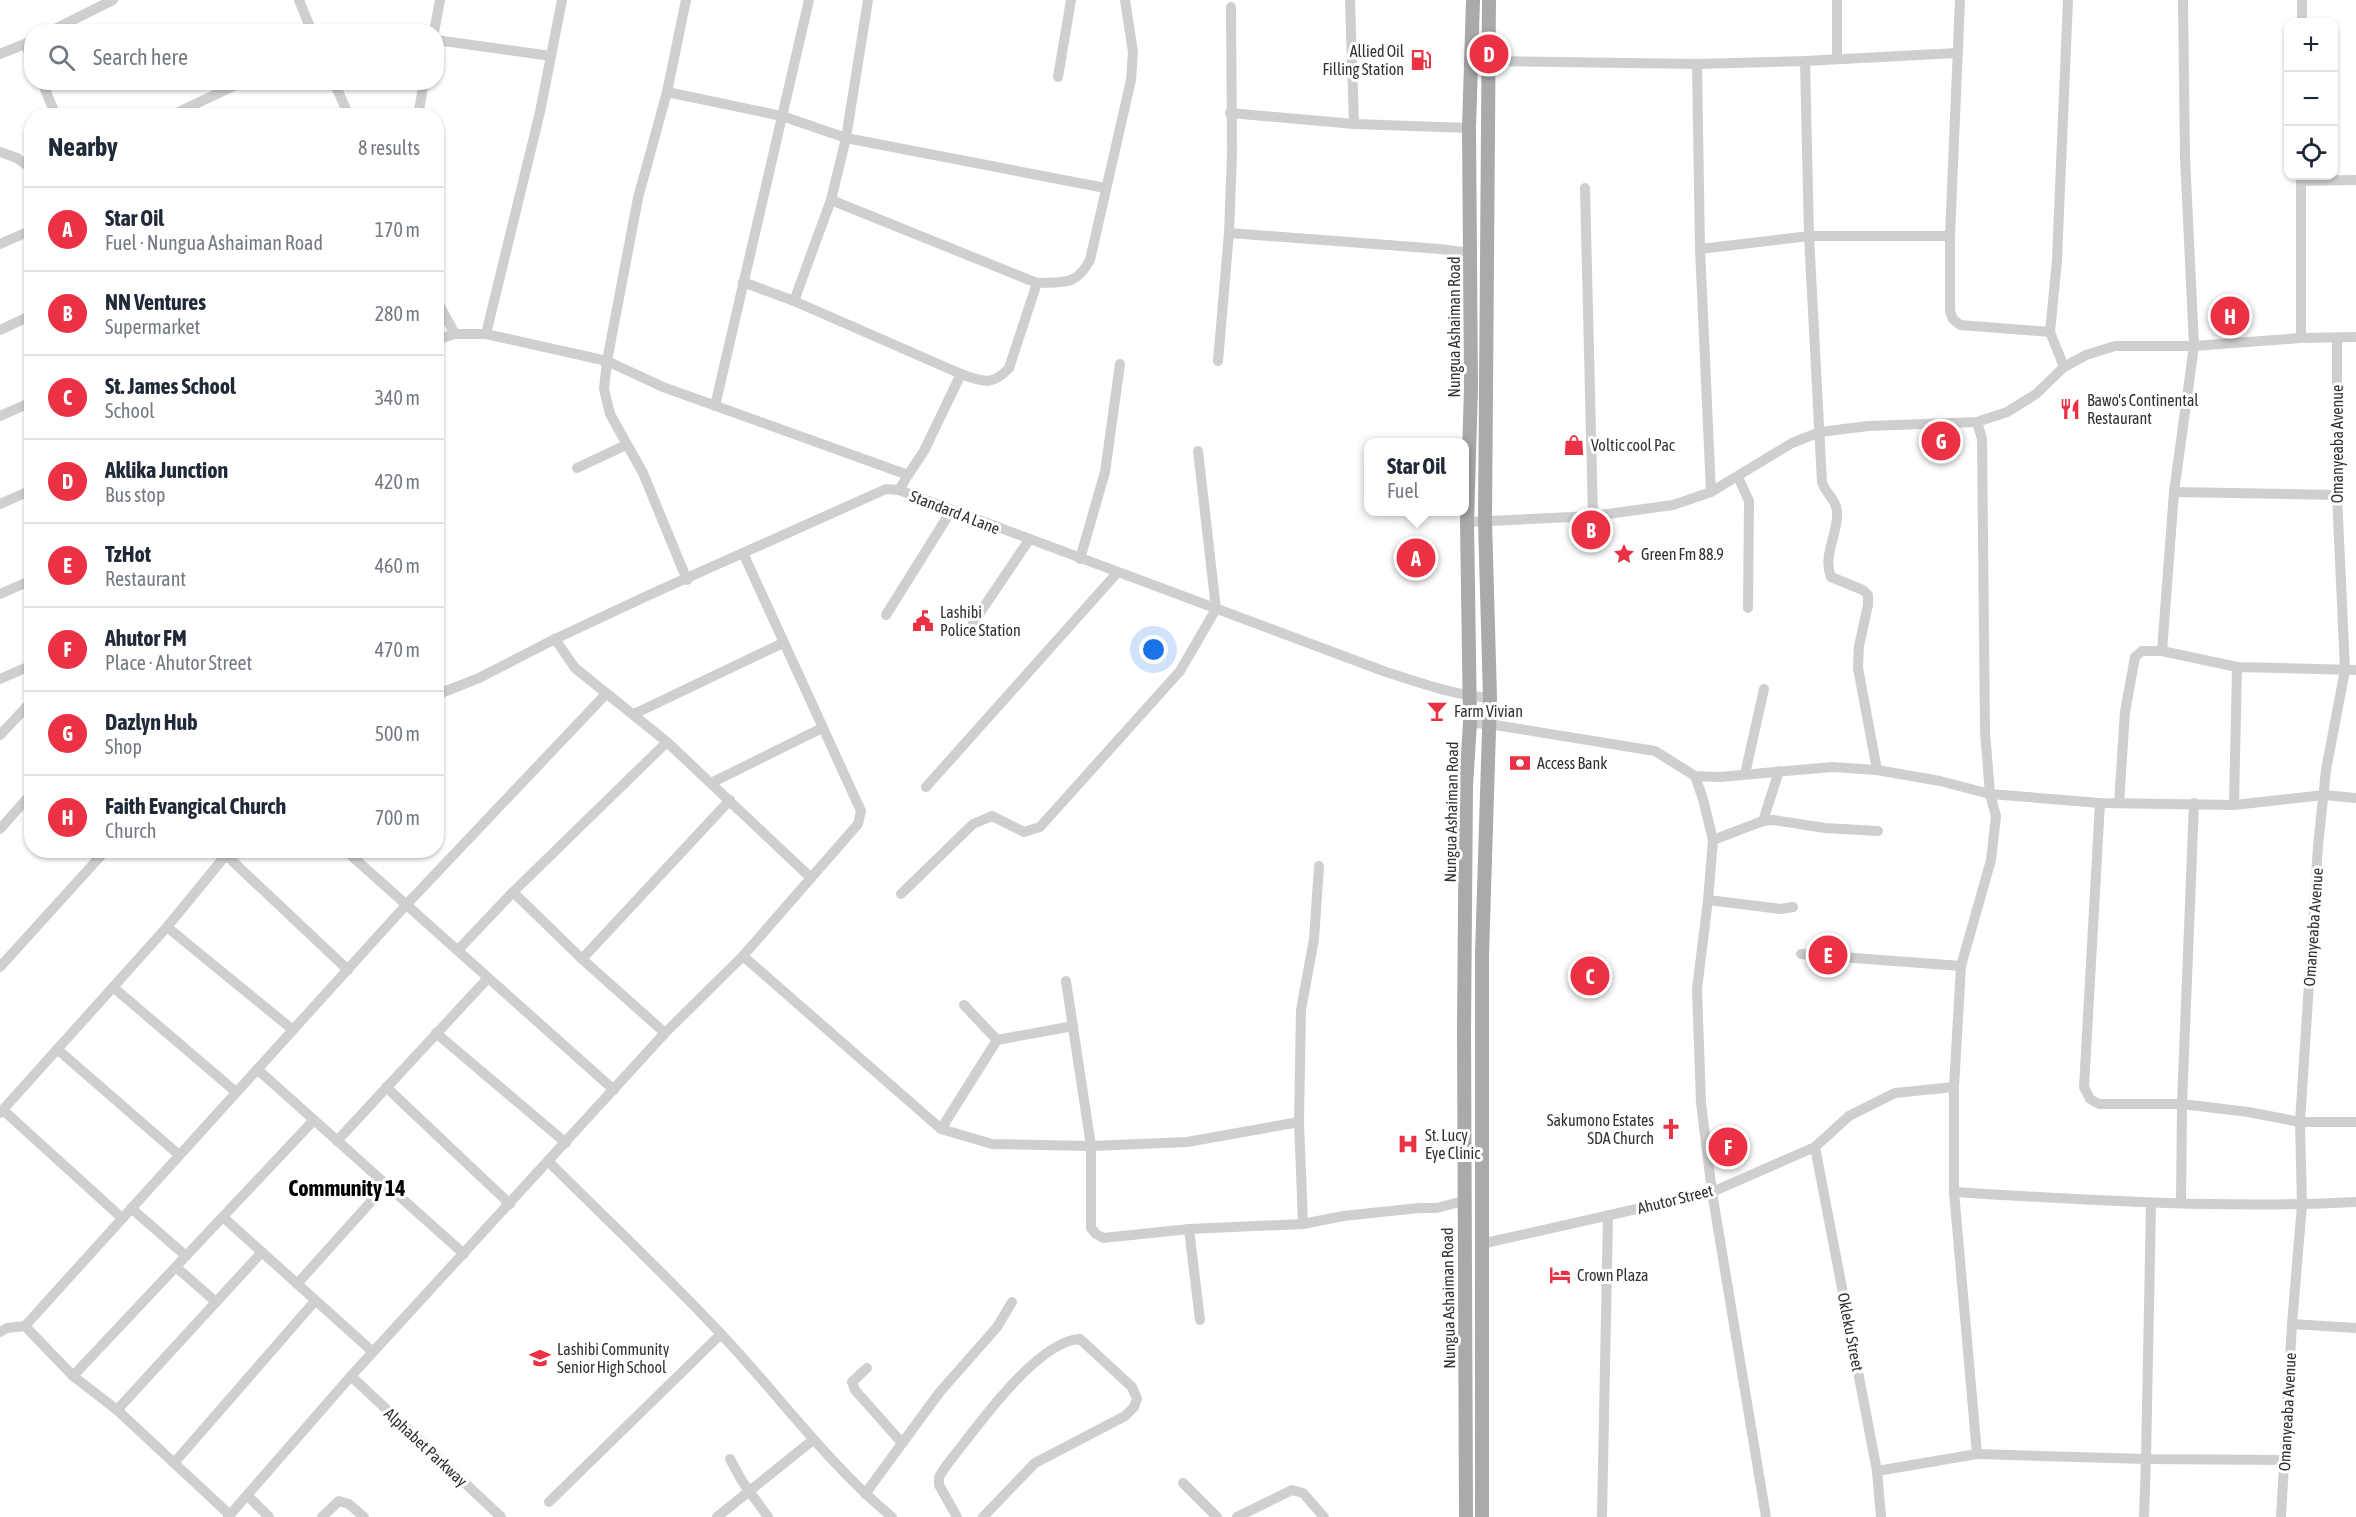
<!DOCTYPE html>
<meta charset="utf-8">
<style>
:root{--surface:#fff;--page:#f2f2f3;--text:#1f2937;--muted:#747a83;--line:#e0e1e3;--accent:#ea3244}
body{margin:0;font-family:"Asap Condensed",sans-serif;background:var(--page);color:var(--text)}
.controls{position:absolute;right:18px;top:18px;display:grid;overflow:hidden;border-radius:12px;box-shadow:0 2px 4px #0004}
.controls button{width:54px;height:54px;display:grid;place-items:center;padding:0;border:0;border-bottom:2px solid var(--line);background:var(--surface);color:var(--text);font:30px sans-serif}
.you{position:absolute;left:1154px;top:650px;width:21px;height:21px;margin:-15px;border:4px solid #fff;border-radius:50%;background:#1a73e8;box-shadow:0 0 0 9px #1a73e833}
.badge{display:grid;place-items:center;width:39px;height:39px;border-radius:50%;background:var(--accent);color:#fff;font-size:20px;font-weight:700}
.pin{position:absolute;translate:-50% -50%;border:3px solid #fff;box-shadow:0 2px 6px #0006}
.popup{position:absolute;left:1364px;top:438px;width:105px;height:78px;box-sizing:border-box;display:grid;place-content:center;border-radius:12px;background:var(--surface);filter:drop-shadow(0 2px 4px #0005);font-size:20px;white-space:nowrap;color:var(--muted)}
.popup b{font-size:22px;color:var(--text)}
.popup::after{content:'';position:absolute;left:50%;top:100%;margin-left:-12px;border:12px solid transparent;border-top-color:var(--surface)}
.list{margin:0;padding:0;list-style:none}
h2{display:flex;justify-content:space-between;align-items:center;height:78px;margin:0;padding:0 24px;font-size:26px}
h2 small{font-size:20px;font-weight:400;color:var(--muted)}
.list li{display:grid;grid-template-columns:39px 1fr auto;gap:18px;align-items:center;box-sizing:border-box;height:84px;padding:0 24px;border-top:2px solid var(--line)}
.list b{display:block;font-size:22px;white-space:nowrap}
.list p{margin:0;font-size:20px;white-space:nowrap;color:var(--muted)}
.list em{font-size:20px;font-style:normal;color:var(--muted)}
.icon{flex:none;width:33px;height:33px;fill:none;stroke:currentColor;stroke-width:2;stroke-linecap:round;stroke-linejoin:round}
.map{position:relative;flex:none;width:2356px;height:1517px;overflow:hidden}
.search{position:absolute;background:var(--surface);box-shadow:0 2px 4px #0004;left:24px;top:24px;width:420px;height:66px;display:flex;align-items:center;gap:15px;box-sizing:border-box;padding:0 21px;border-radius:24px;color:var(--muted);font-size:22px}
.panel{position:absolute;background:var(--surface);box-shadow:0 2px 4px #0004;left:24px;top:108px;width:420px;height:750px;border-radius:24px}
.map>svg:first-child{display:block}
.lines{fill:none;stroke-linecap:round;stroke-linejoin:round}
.minor{stroke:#cfcfcf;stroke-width:10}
.major{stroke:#aaa;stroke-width:14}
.labels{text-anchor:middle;stroke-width:6;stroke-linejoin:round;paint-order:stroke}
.poi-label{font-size:16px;fill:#323232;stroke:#fff;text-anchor:start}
.street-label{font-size:16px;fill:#323232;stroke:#fff}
.district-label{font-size:22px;font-weight:bold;fill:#000;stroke:#fff}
</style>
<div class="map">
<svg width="2356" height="1517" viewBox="0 0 2356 1517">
<rect width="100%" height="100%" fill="#fff"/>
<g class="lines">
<g class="minor">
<path d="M299,0L312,32"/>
<path d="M686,0L667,92L638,198L607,361L604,389L610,414L643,473L687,580"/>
<path d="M868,0L846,138L831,200L1037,283C1064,282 1076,286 1090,260L1131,80L1133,52L1125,0"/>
<path d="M1350,0L1354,124"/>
<path d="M1837,0V59"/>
<path d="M1960,0L1950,236V311L1953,319L1960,325L2050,332"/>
<path d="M2302,22V0"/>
<path d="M49,32L113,0"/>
<path d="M434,32L440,0"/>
<path d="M436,40L551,56"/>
<path d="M25,44L32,59"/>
<path d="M0,54L32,41"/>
<path d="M1489,61L1697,64L1805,61L1957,53"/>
<path d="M1805,61L1809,236L1822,482C1825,493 1836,499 1837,511C1839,533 1822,555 1831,577L1863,590L1868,595V605L1859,646L1858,668L1877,770"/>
<path d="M1697,64L1700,249L1711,492"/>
<path d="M1058,77L1071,0"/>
<path d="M42,82L56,116"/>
<path d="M334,82L349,116"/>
<path d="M667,92L782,116L846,138L1105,188"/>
<path d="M1230,113L1354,124L1469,128"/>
<path d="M170,116L242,82"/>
<path d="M418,116L424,82"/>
<path d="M0,152L17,158L32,169"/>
<path d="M2301,176V338"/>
<path d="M2301,181L2356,180"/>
<path d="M1585,188L1593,516"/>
<path d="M1229,233L1440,249L1470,253"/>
<path d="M0,244L32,230"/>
<path d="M1700,249L1809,236H1950"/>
<path d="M743,282L794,301L961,374C982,381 992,387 1009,368L1037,283"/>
<path d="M436,299L455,334"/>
<path d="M794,301L831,200"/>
<path d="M0,330L32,315"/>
<path d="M486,334L540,112L562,0"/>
<path d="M436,340L455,334H486L607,361L663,387L908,475L899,490"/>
<path d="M1218,361L1229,233L1232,153L1231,7"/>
<path d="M2064,367L2050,332L2057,260L2068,0"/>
<path d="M715,406L809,0"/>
<path d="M0,416L32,402"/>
<path d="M1977,422L1982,439L1985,732L1990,794L1996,816L1991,860L1961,966L1954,1087V1192L1977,1454L2146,1459L2144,1517"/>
<path d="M577,468L626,445"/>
<path d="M908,475L924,451L961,374"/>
<path d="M1738,477L1749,501L1748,608"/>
<path d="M2174,492L2337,495"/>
<path d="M0,504L32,490"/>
<path d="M1467,522L1593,516L1673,505L1711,492L1792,443L1820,432L1868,426L1977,422L2007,412L2036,394L2064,367L2086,355L2115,346H2194L2301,338L2356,337"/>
<path d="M1080,559L1105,472L1120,364"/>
<path d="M0,594L32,580"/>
<path d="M886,615L951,511"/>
<path d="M973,623L1029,540"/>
<path d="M555,639L575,668L667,742L811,878"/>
<path d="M2162,651L2174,492L2194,346L2185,157L2183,0"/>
<path d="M0,679L32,665"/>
<path d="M436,695L479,678L555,639L649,595L886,489L899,490L1386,672C1420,683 1454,695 1490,698"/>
<path d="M634,714L783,643"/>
<path d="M1470,723L1489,724L1655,751L1695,776L1703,799L1713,840L1708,900L1697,989L1701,1103L1712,1192L1766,1517"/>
<path d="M0,735L32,701"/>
<path d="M1745,774L1764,689"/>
<path d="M1695,776L1720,777L1832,767L1877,770L1940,781L1990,794L2100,803L2234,805L2324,795L2356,798"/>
<path d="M711,783L822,728"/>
<path d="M926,787L1117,573"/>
<path d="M2100,803L2084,1087L2090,1099L2099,1104H2182L2248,1112L2300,1122H2356"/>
<path d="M2119,803L2125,712L2135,657L2142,651H2162L2237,667L2356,670"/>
<path d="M2234,805L2237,667"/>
<path d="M1763,821L1779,771"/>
<path d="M0,829L32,793"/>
<path d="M1713,840L1763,821L1773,820L1825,828L1878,831"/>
<path d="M345,850L614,1090"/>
<path d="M226,855L348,970"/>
<path d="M513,892L582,959L665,1033"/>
<path d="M901,894L973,824L992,816L1024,832L1040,827L1180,671L1216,609L1198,451"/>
<path d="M1708,900L1781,909L1793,907"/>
<path d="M167,927L293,1030"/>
<path d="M458,950L513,892L667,742"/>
<path d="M1801,954L1961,966"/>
<path d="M743,956L941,1129L992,1144L1091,1146L1187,1142L1299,1122L1303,1224L1343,1216L1419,1208H1437L1463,1201"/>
<path d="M582,959L730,800"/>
<path d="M0,967L106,850"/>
<path d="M1066,981L1091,1146V1228L1096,1234L1103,1238L1189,1229L1303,1224"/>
<path d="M113,987L236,1092"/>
<path d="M964,1005L997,1040L1073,1026"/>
<path d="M436,1033L566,1143"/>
<path d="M57,1049L179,1155"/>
<path d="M257,1069L464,1254"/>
<path d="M386,1087L510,1204"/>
<path d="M3,1110L122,1218"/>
<path d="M0,1113L167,927L230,850"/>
<path d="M1299,1122L1301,1010L1314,939L1319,866"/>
<path d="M941,1129L997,1040"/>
<path d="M337,1141L488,978"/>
<path d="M1815,1147L1877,1471L1881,1517"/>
<path d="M549,1162C606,1219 665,1274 720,1333C778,1394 827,1463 892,1517"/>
<path d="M1954,1192C2088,1200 2222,1209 2356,1202"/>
<path d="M2181,1203L2182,1104L2194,803"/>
<path d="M2151,1204L2146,1459L2285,1460"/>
<path d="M131,1208L186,1256"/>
<path d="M223,1217L373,1352"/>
<path d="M1189,1229L1200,1320"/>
<path d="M1481,1244L1712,1192L1815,1147L1849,1116L1895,1093L1954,1087"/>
<path d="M176,1267L216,1302"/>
<path d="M297,1284L385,1186"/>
<path d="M2292,1324L2356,1328"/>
<path d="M25,1326L406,905L606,694"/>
<path d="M0,1332L7,1328L25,1326L73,1376L117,1410L230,1515"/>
<path d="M867,1368L852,1382L855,1390L902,1443"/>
<path d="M73,1376L313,1121"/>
<path d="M351,1376L501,1517"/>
<path d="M117,1410L262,1252"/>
<path d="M730,1459L742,1481L768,1517"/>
<path d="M174,1463L315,1301"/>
<path d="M1877,1471L1977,1454"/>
<path d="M1183,1483L1217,1517"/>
<path d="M865,1494L939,1393L997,1327L1012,1302"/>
<path d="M247,1495L269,1517"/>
<path d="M549,1502L721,1334"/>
<path d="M228,1517L351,1376L665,1033L743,956L858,824L861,811L743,553"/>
<path d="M322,1517L339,1501L349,1504L364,1517"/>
<path d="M717,1517L813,1440"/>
<path d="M957,1517L939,1485V1477L946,1466C973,1433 1035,1341 1080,1339L1132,1387L1137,1399L1134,1407L1125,1416L1035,1463L983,1517"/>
<path d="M1237,1517L1292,1490L1303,1493L1324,1517"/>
<path d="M1602,1517L1608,1215"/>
<path d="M2281,1517L2292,1324L2302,1205L2300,1122L2318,846L2326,770L2345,670L2337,495V338"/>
</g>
<g class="major">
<path d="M1466,1517L1464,1029L1466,786L1470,723L1467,522L1471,388L1469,128L1473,0"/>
<path d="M1482,1517V955L1490,698L1485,521L1489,0"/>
</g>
</g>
<defs>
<symbol id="fuel-bare" viewBox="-9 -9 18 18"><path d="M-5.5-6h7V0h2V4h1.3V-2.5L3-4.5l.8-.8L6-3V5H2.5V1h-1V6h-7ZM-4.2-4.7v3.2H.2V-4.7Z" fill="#ea3244" stroke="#fff" stroke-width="2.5" paint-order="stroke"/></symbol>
<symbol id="restaurant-bare" viewBox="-9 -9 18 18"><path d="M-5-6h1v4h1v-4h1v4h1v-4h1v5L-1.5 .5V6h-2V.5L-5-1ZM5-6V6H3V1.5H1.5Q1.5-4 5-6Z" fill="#ea3244" stroke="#fff" stroke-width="2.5" paint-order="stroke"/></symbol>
<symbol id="shop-bare" viewBox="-9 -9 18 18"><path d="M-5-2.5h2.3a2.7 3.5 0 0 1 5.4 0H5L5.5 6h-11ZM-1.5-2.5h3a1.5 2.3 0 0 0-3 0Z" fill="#ea3244" stroke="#fff" stroke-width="2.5" paint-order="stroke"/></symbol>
<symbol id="sight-bare" viewBox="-9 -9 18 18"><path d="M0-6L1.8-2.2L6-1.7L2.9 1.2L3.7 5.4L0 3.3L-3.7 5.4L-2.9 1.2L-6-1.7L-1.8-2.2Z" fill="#ea3244" stroke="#fff" stroke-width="2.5" paint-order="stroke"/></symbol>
<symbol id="civic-bare" viewBox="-9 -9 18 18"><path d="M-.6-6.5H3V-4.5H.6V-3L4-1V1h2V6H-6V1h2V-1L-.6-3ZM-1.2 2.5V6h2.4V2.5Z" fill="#ea3244" stroke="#fff" stroke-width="2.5" paint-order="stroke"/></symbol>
<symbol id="bar-bare" viewBox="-9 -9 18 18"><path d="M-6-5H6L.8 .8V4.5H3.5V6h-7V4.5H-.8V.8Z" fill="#ea3244" stroke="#fff" stroke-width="2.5" paint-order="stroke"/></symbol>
<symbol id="bank-bare" viewBox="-9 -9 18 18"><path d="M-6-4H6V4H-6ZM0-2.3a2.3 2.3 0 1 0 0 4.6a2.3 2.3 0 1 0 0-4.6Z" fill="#ea3244" stroke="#fff" stroke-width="2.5" paint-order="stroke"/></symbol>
<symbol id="church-bare" viewBox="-9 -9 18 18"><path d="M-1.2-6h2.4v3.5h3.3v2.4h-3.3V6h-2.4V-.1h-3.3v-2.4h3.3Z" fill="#ea3244" stroke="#fff" stroke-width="2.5" paint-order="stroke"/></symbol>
<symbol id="hospital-bare" viewBox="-9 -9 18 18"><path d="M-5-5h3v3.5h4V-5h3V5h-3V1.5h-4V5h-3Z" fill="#ea3244" stroke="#fff" stroke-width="2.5" paint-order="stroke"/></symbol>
<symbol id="hotel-bare" viewBox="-9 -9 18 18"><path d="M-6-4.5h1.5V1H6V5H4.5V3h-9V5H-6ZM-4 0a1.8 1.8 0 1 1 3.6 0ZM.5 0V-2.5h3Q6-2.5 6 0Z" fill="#ea3244" stroke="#fff" stroke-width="2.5" paint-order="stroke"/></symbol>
<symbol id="school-bare" viewBox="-9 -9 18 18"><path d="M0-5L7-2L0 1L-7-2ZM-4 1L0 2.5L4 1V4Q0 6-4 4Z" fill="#ea3244" stroke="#fff" stroke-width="2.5" paint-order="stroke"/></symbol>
</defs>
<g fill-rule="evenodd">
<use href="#fuel-bare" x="1406" y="45" width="30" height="30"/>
<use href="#restaurant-bare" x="2055" y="394" width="30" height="30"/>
<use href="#shop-bare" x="1559" y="430" width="30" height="30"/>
<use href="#sight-bare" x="1609" y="539" width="30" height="30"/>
<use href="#civic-bare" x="908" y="606" width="30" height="30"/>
<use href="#bar-bare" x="1422" y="696" width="30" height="30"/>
<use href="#bank-bare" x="1505" y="748" width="30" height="30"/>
<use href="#church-bare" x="1656" y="1114" width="30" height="30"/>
<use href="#hospital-bare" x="1393" y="1129" width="30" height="30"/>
<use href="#hotel-bare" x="1545" y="1260" width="30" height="30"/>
<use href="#school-bare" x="525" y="1343" width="30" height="30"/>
</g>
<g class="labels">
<g class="poi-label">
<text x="1404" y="57" text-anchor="end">Allied Oil<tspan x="1404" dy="18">Filling Station</tspan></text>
<text x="2087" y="406">Bawo's Continental<tspan x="2087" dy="18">Restaurant</tspan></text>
<text x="1591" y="451">Voltic cool Pac</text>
<text x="1641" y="560">Green Fm 88.9</text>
<text x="940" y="618">Lashibi<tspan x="940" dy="18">Police Station</tspan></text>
<text x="1454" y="717">Farm Vivian</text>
<text x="1537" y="769">Access Bank</text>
<text x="1654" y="1126" text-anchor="end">Sakumono Estates<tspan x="1654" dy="18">SDA Church</tspan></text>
<text x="1425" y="1141">St. Lucy<tspan x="1425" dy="18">Eye Clinic</tspan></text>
<text x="1577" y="1281">Crown Plaza</text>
<text x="557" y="1355">Lashibi Community<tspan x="557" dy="18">Senior High School</tspan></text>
</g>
<g class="street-label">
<text transform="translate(1454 327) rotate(-90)" y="6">Nungua Ashaiman Road</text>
<text transform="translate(2337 444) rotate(-90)" y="6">Omanyeaba Avenue</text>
<text transform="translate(955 512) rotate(21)" y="6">Standard A Lane</text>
<text transform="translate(1451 812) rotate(-89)" y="6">Nungua Ashaiman Road</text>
<text transform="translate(2313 927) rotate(-86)" y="6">Omanyeaba Avenue</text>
<text transform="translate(1675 1199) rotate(-14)" y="6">Ahutor Street</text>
<text transform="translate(1448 1298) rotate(-91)" y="6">Nungua Ashaiman Road</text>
<text transform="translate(1851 1332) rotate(79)" y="6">Okleku Street</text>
<text transform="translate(2287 1412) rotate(-87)" y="6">Omanyeaba Avenue</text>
<text transform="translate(426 1447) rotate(43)" y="6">Alphabet Parkway</text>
</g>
<g class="district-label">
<text x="347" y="1196">Community 14</text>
</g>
</g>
</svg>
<div class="controls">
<button>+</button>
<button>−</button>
<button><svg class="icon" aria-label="locate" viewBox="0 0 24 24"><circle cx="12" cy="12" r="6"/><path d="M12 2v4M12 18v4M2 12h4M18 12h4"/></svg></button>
</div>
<div class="you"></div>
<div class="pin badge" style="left:1416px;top:558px">A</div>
<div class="popup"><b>Star Oil</b>Fuel</div>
<div class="pin badge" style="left:1591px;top:530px">B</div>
<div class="pin badge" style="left:1590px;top:976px">C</div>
<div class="pin badge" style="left:1489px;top:54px">D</div>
<div class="pin badge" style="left:1828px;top:955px">E</div>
<div class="pin badge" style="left:1728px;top:1147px">F</div>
<div class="pin badge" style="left:1941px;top:441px">G</div>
<div class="pin badge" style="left:2230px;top:316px">H</div>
<div class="search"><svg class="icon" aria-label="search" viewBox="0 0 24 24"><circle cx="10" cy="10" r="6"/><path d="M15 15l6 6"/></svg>Search here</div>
<section class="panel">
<h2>Nearby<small>8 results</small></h2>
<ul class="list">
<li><span class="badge">A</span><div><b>Star Oil</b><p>Fuel · Nungua Ashaiman Road</p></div><em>170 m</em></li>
<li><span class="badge">B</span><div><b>NN Ventures</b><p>Supermarket</p></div><em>280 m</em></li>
<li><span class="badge">C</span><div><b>St. James School</b><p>School</p></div><em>340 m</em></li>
<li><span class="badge">D</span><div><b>Aklika Junction</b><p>Bus stop</p></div><em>420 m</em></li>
<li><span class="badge">E</span><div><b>TzHot</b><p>Restaurant</p></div><em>460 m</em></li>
<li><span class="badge">F</span><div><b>Ahutor FM</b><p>Place · Ahutor Street</p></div><em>470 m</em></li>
<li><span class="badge">G</span><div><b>Dazlyn Hub</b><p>Shop</p></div><em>500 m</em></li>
<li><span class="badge">H</span><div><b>Faith Evangical Church</b><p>Church</p></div><em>700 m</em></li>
</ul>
</section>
</div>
